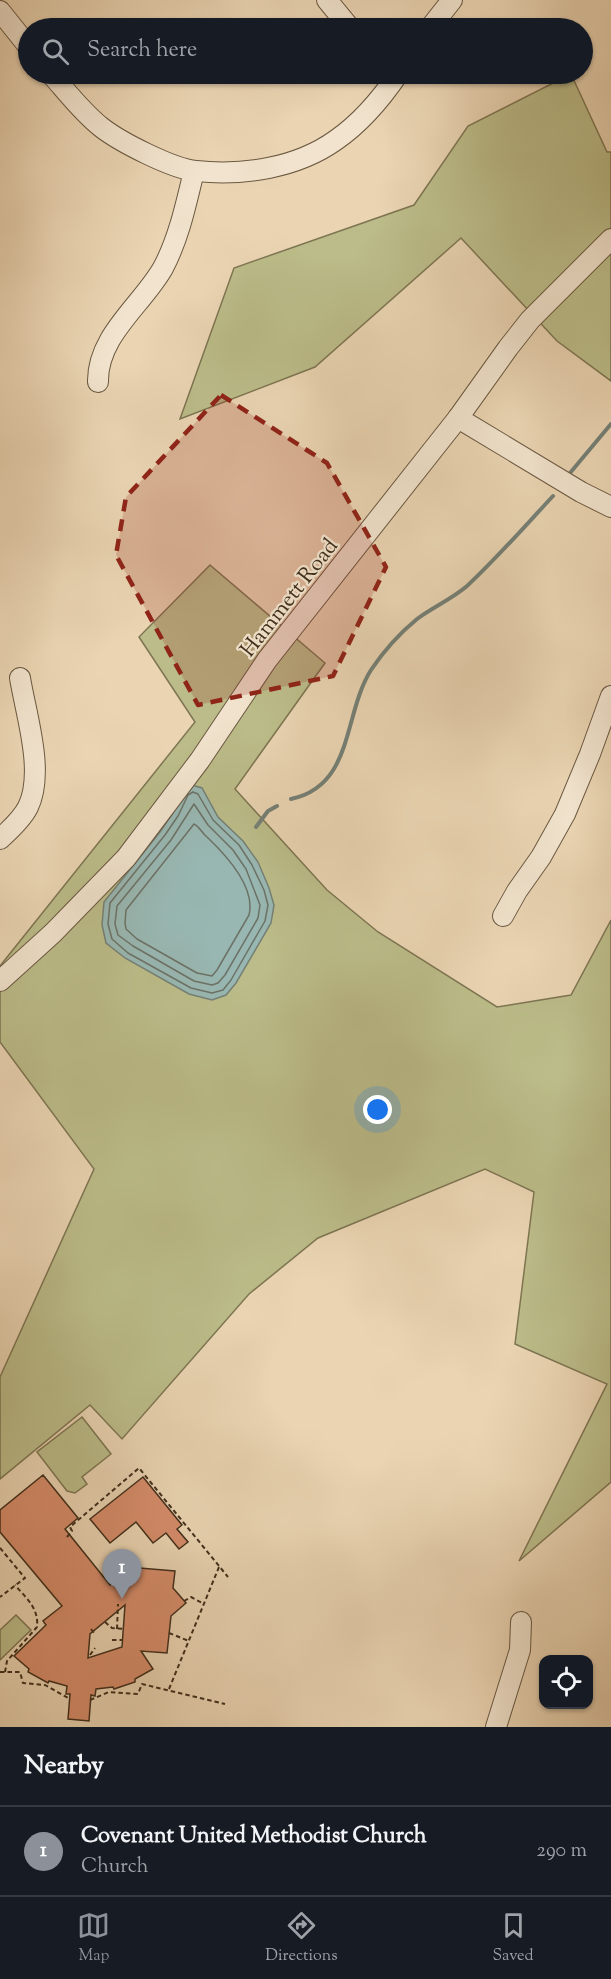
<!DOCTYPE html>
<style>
:root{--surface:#171b24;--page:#242831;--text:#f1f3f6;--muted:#9ea1a6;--line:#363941;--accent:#8c9099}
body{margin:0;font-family:"Sorts Mill Goudy",serif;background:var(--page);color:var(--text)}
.controls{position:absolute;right:18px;bottom:18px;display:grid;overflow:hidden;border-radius:12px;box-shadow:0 2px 4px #0004}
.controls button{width:54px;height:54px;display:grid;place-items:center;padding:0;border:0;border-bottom:2px solid var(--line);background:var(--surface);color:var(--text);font:30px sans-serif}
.you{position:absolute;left:378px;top:1110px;width:21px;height:21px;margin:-15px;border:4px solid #fff;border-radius:50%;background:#1a73e8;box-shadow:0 0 0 9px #1a73e833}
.badge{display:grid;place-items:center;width:39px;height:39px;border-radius:50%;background:var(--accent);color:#fff;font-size:20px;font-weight:700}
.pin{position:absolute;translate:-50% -50px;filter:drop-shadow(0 2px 3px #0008)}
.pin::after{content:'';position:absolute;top:32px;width:21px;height:18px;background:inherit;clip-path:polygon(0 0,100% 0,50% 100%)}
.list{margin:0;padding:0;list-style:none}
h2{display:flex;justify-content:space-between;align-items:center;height:78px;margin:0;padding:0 24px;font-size:26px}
h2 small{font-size:20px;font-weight:400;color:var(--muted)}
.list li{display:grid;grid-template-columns:39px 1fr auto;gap:18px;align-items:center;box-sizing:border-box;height:90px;padding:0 24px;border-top:2px solid var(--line)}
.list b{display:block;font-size:22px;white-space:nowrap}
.list p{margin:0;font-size:20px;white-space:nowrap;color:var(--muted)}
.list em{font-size:20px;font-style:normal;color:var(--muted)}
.icon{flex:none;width:33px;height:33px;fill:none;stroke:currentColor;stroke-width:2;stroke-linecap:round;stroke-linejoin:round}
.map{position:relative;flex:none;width:611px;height:1727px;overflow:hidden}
.search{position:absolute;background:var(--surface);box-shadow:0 2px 4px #0004;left:18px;right:18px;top:18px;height:66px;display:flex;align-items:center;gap:15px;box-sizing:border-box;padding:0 21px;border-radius:33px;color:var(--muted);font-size:22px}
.sheet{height:168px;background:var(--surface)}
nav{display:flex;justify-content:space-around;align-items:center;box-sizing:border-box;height:84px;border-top:2px solid var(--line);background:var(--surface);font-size:16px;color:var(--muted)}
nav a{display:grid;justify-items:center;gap:3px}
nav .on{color:var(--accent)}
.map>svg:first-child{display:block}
.green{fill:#bbbc89;stroke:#7e7552;stroke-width:1.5}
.water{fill:#98b7b2;stroke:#758076;stroke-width:1.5}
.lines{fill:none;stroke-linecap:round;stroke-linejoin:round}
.shore{stroke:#6c7266;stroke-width:1.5}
.stream{stroke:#758076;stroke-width:4}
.building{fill:#d68c6a;stroke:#402e1b;stroke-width:1.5;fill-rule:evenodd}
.minor-casing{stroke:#6a5841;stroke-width:22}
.path{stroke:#402e1b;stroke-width:2;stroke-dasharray:4.5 3;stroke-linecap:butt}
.minor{stroke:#f1e3cd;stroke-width:20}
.marked{fill:#8f2418;fill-opacity:0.2;stroke:#8f2418;stroke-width:4.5;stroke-dasharray:12 8;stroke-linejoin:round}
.labels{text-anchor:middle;stroke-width:4.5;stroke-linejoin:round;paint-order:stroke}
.street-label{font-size:22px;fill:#402e1b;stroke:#f1e3cd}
</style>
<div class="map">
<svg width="611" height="1727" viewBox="0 0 611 1727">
<rect width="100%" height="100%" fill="#ead4b2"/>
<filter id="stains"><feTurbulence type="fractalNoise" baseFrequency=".00333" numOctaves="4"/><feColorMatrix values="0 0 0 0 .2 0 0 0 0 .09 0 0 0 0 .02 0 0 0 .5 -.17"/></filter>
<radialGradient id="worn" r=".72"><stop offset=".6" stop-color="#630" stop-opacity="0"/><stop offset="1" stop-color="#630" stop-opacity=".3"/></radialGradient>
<g class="green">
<path d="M571,74L607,152H611V381L557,341L461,238L315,367L180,419L234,268L414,205L468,126Z"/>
<path d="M210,565L325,663L235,789L327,890L378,932L497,1007L571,995L611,920V1482L519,1561L607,1384L515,1344L534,1192L485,1169L318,1238L249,1294L122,1439L90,1405L0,1479V1377L94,1169L0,1042V966L195,722L139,637Z"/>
<path d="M82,1417L111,1454L82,1477L87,1484L75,1493L67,1491L37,1452Z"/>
<path d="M16,1615L31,1630L0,1660V1630Z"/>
</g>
<path class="water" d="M192,785L202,788L218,817L243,841L258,862L269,888L274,905L271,923L236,983L226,995L212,1000L189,994L125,958L106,943L102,925L104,902L160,832L173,813L183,791Z"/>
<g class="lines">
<g class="shore">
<path d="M193,792L198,794L213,820L239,845L252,865L264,890L268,905L265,921L231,980L223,990L212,993L191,988L128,953L112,939L108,924L110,903L165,835L178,816L188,795Z"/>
<path d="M194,804L208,825L233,850L246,869L260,905L258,918L225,975L218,983L212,985L194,981L133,946L118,935L115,924L117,906L171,840Z"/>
<path d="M194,824C199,826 202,833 207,837C226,855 256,887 249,915L217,970L212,976L197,973L137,939L126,929L125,923L126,910Z"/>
</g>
<g class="stream">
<path d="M570,473L611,424"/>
<path d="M291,799C354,786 343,714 371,670C383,652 400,633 417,619C433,607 452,599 467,586C497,558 525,526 553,496"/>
<path d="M256,827L268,811L277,806"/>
</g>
</g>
<g class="building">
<path d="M43,1475L78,1518L65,1529L110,1585L129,1571L128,1567L175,1571L173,1588L186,1603L171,1616L167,1653L141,1651L153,1669L135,1679V1682L114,1689L113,1687L96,1689L95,1696L91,1695L89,1721L68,1719L70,1694H66L67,1686L49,1681L48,1683L28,1672L29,1669L14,1656L46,1625L43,1621L62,1606L0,1532V1510ZM125,1605L122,1647L88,1658L90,1634Z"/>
<path d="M143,1477L182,1525L177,1529L188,1542L179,1549L166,1533L153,1543L136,1522L110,1543L90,1519Z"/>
</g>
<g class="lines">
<defs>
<g id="minor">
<path d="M327,0L350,28"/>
<path d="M0,11L28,46"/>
<path d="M430,28L452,0"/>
<path d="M51,74C67,92 82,112 101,127C120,142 173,169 196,171C243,176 297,168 336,140C362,122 381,99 398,74"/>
<path d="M98,382C97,336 142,305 163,268C179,238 186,204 194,171"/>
<path d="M458,418L581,492L611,507"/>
<path d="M0,839C10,830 22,819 28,807C45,772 26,715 20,678"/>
<path d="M503,916L517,891L541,857L565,814L590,754L611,696"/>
<path d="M0,981L53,933L126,858L200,760L267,660L458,418L508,348L530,320L611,239"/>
<path d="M496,1727L520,1650L521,1622"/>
</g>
</defs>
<use href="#minor" class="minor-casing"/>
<g class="path">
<path d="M67,1537L72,1531L70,1527L139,1468L228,1577"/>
<path d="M0,1548L25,1578L0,1597"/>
<path d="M184,1601L191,1597L204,1604"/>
<path d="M105,1622L112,1628L124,1629"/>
<path d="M91,1629L95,1634"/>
<path d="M117,1629L118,1604"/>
<path d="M169,1633L189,1641"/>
<path d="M112,1640H123"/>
<path d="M90,1655L95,1648"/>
<path d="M0,1672H20L23,1683L45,1685L70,1699"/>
<path d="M5,1672L7,1661L37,1627C39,1608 26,1598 15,1585"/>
<path d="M169,1689L219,1567"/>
<path d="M90,1700L109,1692L138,1694L142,1684L225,1704"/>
</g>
<use href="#minor" class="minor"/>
</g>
<path class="marked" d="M221,395L327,463L386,567L333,676L198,705L116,555L126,497Z"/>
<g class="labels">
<g class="street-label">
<text transform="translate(288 597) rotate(-52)" y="8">Hammett Road</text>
</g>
</g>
<rect width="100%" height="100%" filter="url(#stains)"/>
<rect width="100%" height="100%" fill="url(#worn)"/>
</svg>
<div class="controls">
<button><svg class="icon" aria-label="locate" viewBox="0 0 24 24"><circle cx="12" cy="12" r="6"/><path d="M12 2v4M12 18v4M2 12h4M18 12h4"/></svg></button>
</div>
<div class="you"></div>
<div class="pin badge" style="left:122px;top:1599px">1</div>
<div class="search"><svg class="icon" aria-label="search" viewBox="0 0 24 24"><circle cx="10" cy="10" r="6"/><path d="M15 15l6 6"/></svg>Search here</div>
</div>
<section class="sheet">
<h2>Nearby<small></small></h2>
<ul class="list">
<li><span class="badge">1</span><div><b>Covenant United Methodist Church</b><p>Church</p></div><em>290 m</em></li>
</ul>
</section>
<nav>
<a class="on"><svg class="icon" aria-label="map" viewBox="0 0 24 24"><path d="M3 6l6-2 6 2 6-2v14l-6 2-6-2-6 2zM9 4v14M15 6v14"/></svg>Map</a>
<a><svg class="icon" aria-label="directions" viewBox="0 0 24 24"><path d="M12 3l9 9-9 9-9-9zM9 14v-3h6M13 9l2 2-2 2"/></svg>Directions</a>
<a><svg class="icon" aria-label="saved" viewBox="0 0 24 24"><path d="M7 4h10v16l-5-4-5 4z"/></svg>Saved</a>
</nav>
